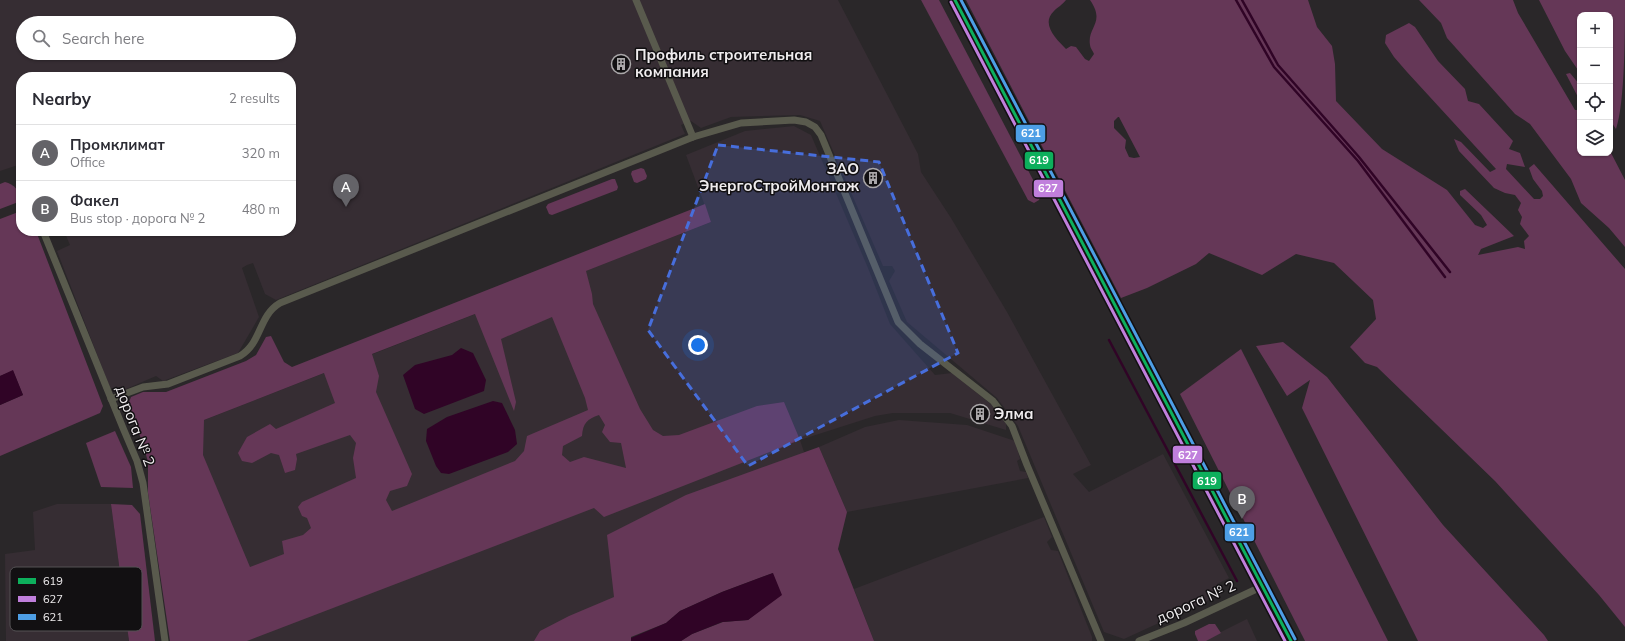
<!DOCTYPE html>
<meta charset="utf-8">
<style>
:root{--surface:#fff;--page:#f7f7f7;--text:#2b2b33;--muted:#7c7c81;--line:#e1e1e2;--accent:#646368}
body{margin:0;font-family:Mulish,sans-serif;background:var(--page);color:var(--text)}
.controls{position:absolute;right:12px;top:12px;display:grid;overflow:hidden;border-radius:8px;box-shadow:0 1px 3px #0004}
.controls button{width:36px;height:36px;display:grid;place-items:center;padding:0;border:0;border-bottom:1px solid var(--line);background:var(--surface);color:var(--text);font:20px sans-serif}
.you{position:absolute;left:698px;top:345px;width:14px;height:14px;margin:-10px;border:3px solid #fff;border-radius:50%;background:#1a73e8;box-shadow:0 0 0 6px #1a73e833}
.badge{display:grid;place-items:center;width:26px;height:26px;border-radius:50%;background:var(--accent);color:#fff;font-size:13px;font-weight:700}
.pin{position:absolute;translate:-50% -33px;filter:drop-shadow(0 1px 2px #0008)}
.pin::after{content:'';position:absolute;top:21px;width:14px;height:12px;background:inherit;clip-path:polygon(0 0,100% 0,50% 100%)}
.list{margin:0;padding:0;list-style:none}
h2{display:flex;justify-content:space-between;align-items:center;height:52px;margin:0;padding:0 16px;font-size:17px}
h2 small{font-size:13px;font-weight:400;color:var(--muted)}
.list li{display:grid;grid-template-columns:26px 1fr auto;gap:12px;align-items:center;box-sizing:border-box;height:56px;padding:0 16px;border-top:1px solid var(--line)}
.list b{display:block;font-size:15px;white-space:nowrap}
.list p{margin:0;font-size:13px;white-space:nowrap;color:var(--muted)}
.list em{font-size:13px;font-style:normal;color:var(--muted)}
.icon{flex:none;width:22px;height:22px;fill:none;stroke:currentColor;stroke-width:2;stroke-linecap:round;stroke-linejoin:round}
.map{position:relative;flex:none;width:1625px;height:641px;overflow:hidden}
.search{position:absolute;background:var(--surface);box-shadow:0 1px 3px #0004;left:16px;top:16px;width:280px;height:44px;display:flex;align-items:center;gap:10px;box-sizing:border-box;padding:0 14px;border-radius:22px;color:var(--muted);font-size:15px}
.panel{position:absolute;background:var(--surface);box-shadow:0 1px 3px #0004;left:16px;top:72px;width:280px;height:164px;border-radius:16px}
.map>svg:first-child{display:block}
.built{fill:#362d33;fill-rule:evenodd}
.green{fill:#653757;fill-rule:evenodd}
.water{fill:#300426}
.lines{fill:none;stroke-linecap:round;stroke-linejoin:round}
.stream{stroke:#300426;stroke-width:2.5}
.street{stroke:#595a4d;stroke-width:7}
.secondary{stroke:#5a5c4a;stroke-width:10}
.bus-1-casing{stroke:#121012;stroke-width:6}
.bus-2-casing{stroke:#121012;stroke-width:6}
.bus-3-casing{stroke:#121012;stroke-width:6}
.bus-1{stroke:#0daf5c;stroke-width:3}
.bus-2{stroke:#c07fdc;stroke-width:3}
.bus-3{stroke:#4d9ee5;stroke-width:3}
.marked{fill:#476edc;fill-opacity:0.2;stroke:#476edc;stroke-width:3;stroke-dasharray:8 5;stroke-linejoin:round}
.labels{text-anchor:middle;stroke-width:3;stroke-linejoin:round;paint-order:stroke}
.poi-label{font-size:15px;font-weight:bold;fill:#efecee;stroke:#121012;text-anchor:start}
.street-label{font-size:15px;fill:#efecee;stroke:#121012}
.key{fill:#121012;stroke:#545254;stroke-width:1}
.key-label{font-size:11px;fill:#efecee}
.line-badge{stroke:#121012;stroke-width:1.5}
.badge-label{font-size:11px;text-anchor:middle;font-weight:bold;fill:#fff}
</style>
<div class="map">
<svg width="1625" height="641" viewBox="0 0 1625 641">
<rect width="100%" height="100%" fill="#2a2729"/>
<g class="built">
<path d="M0,0H838L918,154L921,172L951,218L1007,312L1091,465L1073,474L1089,492L1163,454L1229,578L1217,584L1222,594L1124,639L1104,632L1018,426L997,398L907,322L889,281L895,271L892,266H883L820,121L800,115L731,117L701,128L691,121L681,125L685,134L276,300L265,294L253,263L247,265L242,268L259,317L238,353L163,381L156,376L126,389L110,388L57,251L70,245L64,231H291V77H21V164L0,171ZM23,23H289V53H23Z"/>
<path d="M794,126L811,135L868,268L890,324L935,375L952,373L992,405L1006,423V430L950,413H893L875,416L800,440L804,452L579,641H181L179,557L143,444L711,222L686,155L745,131Z"/>
<path d="M899,420L967,425L1015,441L1020,459L1017,461L1020,471L1026,472L1028,478L847,512L819,447L865,427Z"/>
<path d="M57,504H111L129,641H6L5,554L35,550L33,512Z"/>
<path d="M1044,517L1052,537L1047,542L1051,550L1058,551L1092,637V641H874L854,589Z"/>
<path d="M1247,619L1257,641H1206L1205,640Z"/>
</g>
<g class="green">
<path d="M921,0H939L1041,195L1039,200L1034,203L1028,200Z"/>
<path d="M966,0H1066C1061,6 1059,6 1054,11C1040,24 1057,40 1066,49L1071,46L1076,47L1085,59L1089,61L1094,54C1093,51 1090,48 1090,45C1087,27 1106,23 1090,0H1308L1317,27L1332,46L1335,64L1336,101L1382,149L1447,190L1475,225L1483,228L1487,225L1481,215L1460,195V191L1465,189L1514,236L1481,249L1478,255L1518,247L1525,249L1524,241L1529,236L1520,224L1522,217L1518,210L1521,203L1515,195L1505,193L1494,188L1459,151L1454,139L1461,142L1490,172L1496,169L1407,72L1394,57L1385,43L1386,35L1409,23L1415,27L1438,61L1465,89L1468,101L1479,104L1513,141L1509,149L1520,153L1525,167L1507,164L1506,169L1534,199H1540L1543,196L1542,191L1533,179L1529,168L1534,164L1625,269V627L1599,595L1495,481L1377,367L1365,363L1350,347L1376,319L1373,300L1334,263L1296,254L1262,275L1209,253L1196,264L1147,288L1121,298ZM1118,117H1119L1140,157L1134,158L1129,157L1125,148L1126,140L1114,128V121Z"/>
<path d="M1419,0H1513L1518,13L1575,110H1580V153H1610V151L1625,180V247L1609,228L1581,203L1571,179L1530,124L1515,114L1447,38L1441,23Z"/>
<path d="M1539,0H1625C1625,32 1625,103 1616,129L1610,120V15H1580V73L1565,51Z"/>
<path d="M1570,73L1580,85V101L1566,74Z"/>
<path d="M641,168L644,169L647,176L646,179L637,183L634,182L631,174L632,171Z"/>
<path d="M612,179H615L618,187L617,190L552,215L549,214L546,207L548,204Z"/>
<path d="M5,182C14,184 20,191 21,201L0,209V184Z"/>
<path d="M705,204L711,222L586,271L592,294L593,304L640,409L653,430L663,436L679,435L757,406L784,402L800,440L604,517L594,508L247,641H170L148,493V462L143,444L128,405L131,397L143,392H166L246,361L256,355L266,337L271,336L284,362L292,367ZM475,314L514,411L516,402L501,339L552,317L585,398L588,410L527,436L524,451L515,461L392,511L386,500L390,491L407,486L412,474L376,392L379,376L372,354ZM324,373L335,403L276,429L270,424L247,437L238,453L242,461L252,463L271,453L279,455L285,473L295,470L297,459L296,454L350,435L356,443L353,458L356,478L302,502L298,507L302,516L307,518L311,528L303,535L282,541L284,554L250,567L203,455L204,420ZM599,415L605,425L602,432L610,442L621,443L626,468L584,457L570,462L562,455L563,446L582,436C583,423 587,419 599,415Z"/>
<path d="M21,211V231H36L103,406L100,413L0,456V405L23,395L13,371L0,376V219Z"/>
<path d="M1283,342L1327,377L1443,525L1544,635L1548,641H1418L1302,408L1310,380L1287,396L1256,346Z"/>
<path d="M1241,349L1388,641H1305L1180,394Z"/>
<path d="M115,431L131,467L133,488L101,487L86,443Z"/>
<path d="M819,447L847,512L838,549L874,641H681L692,634L723,622L748,620L760,610L773,573L722,592L680,611L666,623L631,637V641H534L540,631L569,616L614,597L607,535L686,495Z"/>
<path d="M111,504L132,505L140,514L155,641H129Z"/>
<path d="M1209,624H1215L1221,633L1206,641H1198L1195,634V631Z"/>
</g>
<g class="water">
<path d="M461,348L473,353L486,380L484,391L424,414L415,409L403,375L415,365L452,355Z"/>
<path d="M13,370L23,395L0,405V376Z"/>
<path d="M493,401L502,403L515,430L517,444L508,452L449,474L441,473L436,466L426,441L427,429L447,417Z"/>
<path d="M773,573L782,595L748,620L722,622L692,634L681,641H631V638L666,623L680,611L722,592Z"/>
</g>
<g class="lines">
<g class="stream">
<path d="M1236,0L1274,67L1358,161L1445,277"/>
<path d="M1242,0L1278,65L1359,157L1450,272"/>
<path d="M1109,340L1237,581"/>
</g>
<g class="street">
<path d="M636,0L693,137"/>
<path d="M43,231L123,428L137,461L143,483L165,641"/>
<path d="M111,399L143,387L168,384L240,356C262,343 258,316 280,303L693,137L741,123L794,120L806,122L815,127L821,135L898,322L920,344L993,401L1012,426L1027,465L1101,641"/>
<path d="M1139,641L1184,623L1263,586"/>
</g>
<path class="secondary" d="M955,0L1291,641"/>
<defs>
<path id="bus-1" d="M955,0L1291,641"/>
<path id="bus-2" d="M951,2L1285,641"/>
<path id="bus-3" d="M961,0L1295,639"/>
</defs>
<use href="#bus-1" class="bus-1-casing"/>
<use href="#bus-2" class="bus-2-casing"/>
<use href="#bus-3" class="bus-3-casing"/>
<use href="#bus-1" class="bus-1"/>
<use href="#bus-2" class="bus-2"/>
<use href="#bus-3" class="bus-3"/>
</g>
<path class="marked" d="M718,145L879,162L958,353L748,466L648,330Z"/>
<defs>
<symbol id="building-ring" viewBox="-11 -11 22 22"><circle r="9.5" fill="#121012" stroke="#aaa7a9" stroke-width="1.5"/><path d="M-4-6H4V6H1V3H-1V6H-4ZM-2.5-4.3h1.7v1.8h-1.7ZM.8-4.3h1.7v1.8H.8ZM-2.5-1h1.7V.8h-1.7ZM.8-1h1.7V.8H.8Z" fill="#aaa7a9"/></symbol>
</defs>
<g fill-rule="evenodd">
<use href="#building-ring" x="610" y="53" width="22" height="22"/>
<use href="#building-ring" x="862" y="167" width="22" height="22"/>
<use href="#building-ring" x="969" y="403" width="22" height="22"/>
</g>
<g class="labels">
<g class="poi-label">
<text x="635" y="60">Профиль строительная<tspan x="635" dy="17">компания</tspan></text>
<text x="859" y="174" text-anchor="end">ЗАО<tspan x="859" dy="17">ЭнергоСтройМонтаж</tspan></text>
<text x="994" y="419">Элма</text>
</g>
<g class="street-label">
<text transform="translate(135 426) rotate(69)" y="5">дорога № 2</text>
<text transform="translate(1196 602) rotate(-24)" y="5">дорога № 2</text>
</g>
</g>
<rect x="10" y="567" width="132" height="64" rx="6" class="key"/>
<rect x="18" y="578" width="18" height="6" fill="#0daf5c"/>
<rect x="18" y="596" width="18" height="6" fill="#c07fdc"/>
<rect x="18" y="614" width="18" height="6" fill="#4d9ee5"/>
<g class="key-label">
<text x="43" y="585">619</text>
<text x="43" y="603">627</text>
<text x="43" y="621">621</text>
</g>
<g class="line-badge">
<rect x="1015" y="124" width="31" height="19" rx="4" fill="#4d9ee5"/>
<rect x="1024" y="151" width="30" height="19" rx="4" fill="#0daf5c"/>
<rect x="1033" y="179" width="31" height="19" rx="4" fill="#c07fdc"/>
<rect x="1172" y="445" width="31" height="19" rx="4" fill="#c07fdc"/>
<rect x="1192" y="471" width="30" height="19" rx="4" fill="#0daf5c"/>
<rect x="1224" y="523" width="31" height="19" rx="4" fill="#4d9ee5"/>
</g>
<g class="badge-label">
<text x="1031" y="137">621</text>
<text x="1039" y="164">619</text>
<text x="1048" y="192">627</text>
<text x="1188" y="459">627</text>
<text x="1207" y="485">619</text>
<text x="1239" y="536">621</text>
</g>
</svg>
<div class="controls">
<button>+</button>
<button>−</button>
<button><svg class="icon" aria-label="locate" viewBox="0 0 24 24"><circle cx="12" cy="12" r="6"/><path d="M12 2v4M12 18v4M2 12h4M18 12h4"/></svg></button>
<button><svg class="icon" aria-label="layers" viewBox="0 0 24 24"><path d="M12 4l9 5-9 5-9-5zM3 14l9 5 9-5"/></svg></button>
</div>
<div class="you"></div>
<div class="pin badge" style="left:346px;top:207px">A</div>
<div class="pin badge" style="left:1242px;top:519px">B</div>
<div class="search"><svg class="icon" aria-label="search" viewBox="0 0 24 24"><circle cx="10" cy="10" r="6"/><path d="M15 15l6 6"/></svg>Search here</div>
<section class="panel">
<h2>Nearby<small>2 results</small></h2>
<ul class="list">
<li><span class="badge">A</span><div><b>Промклимат</b><p>Office</p></div><em>320 m</em></li>
<li><span class="badge">B</span><div><b>Факел</b><p>Bus stop · дорога № 2</p></div><em>480 m</em></li>
</ul>
</section>
</div>
